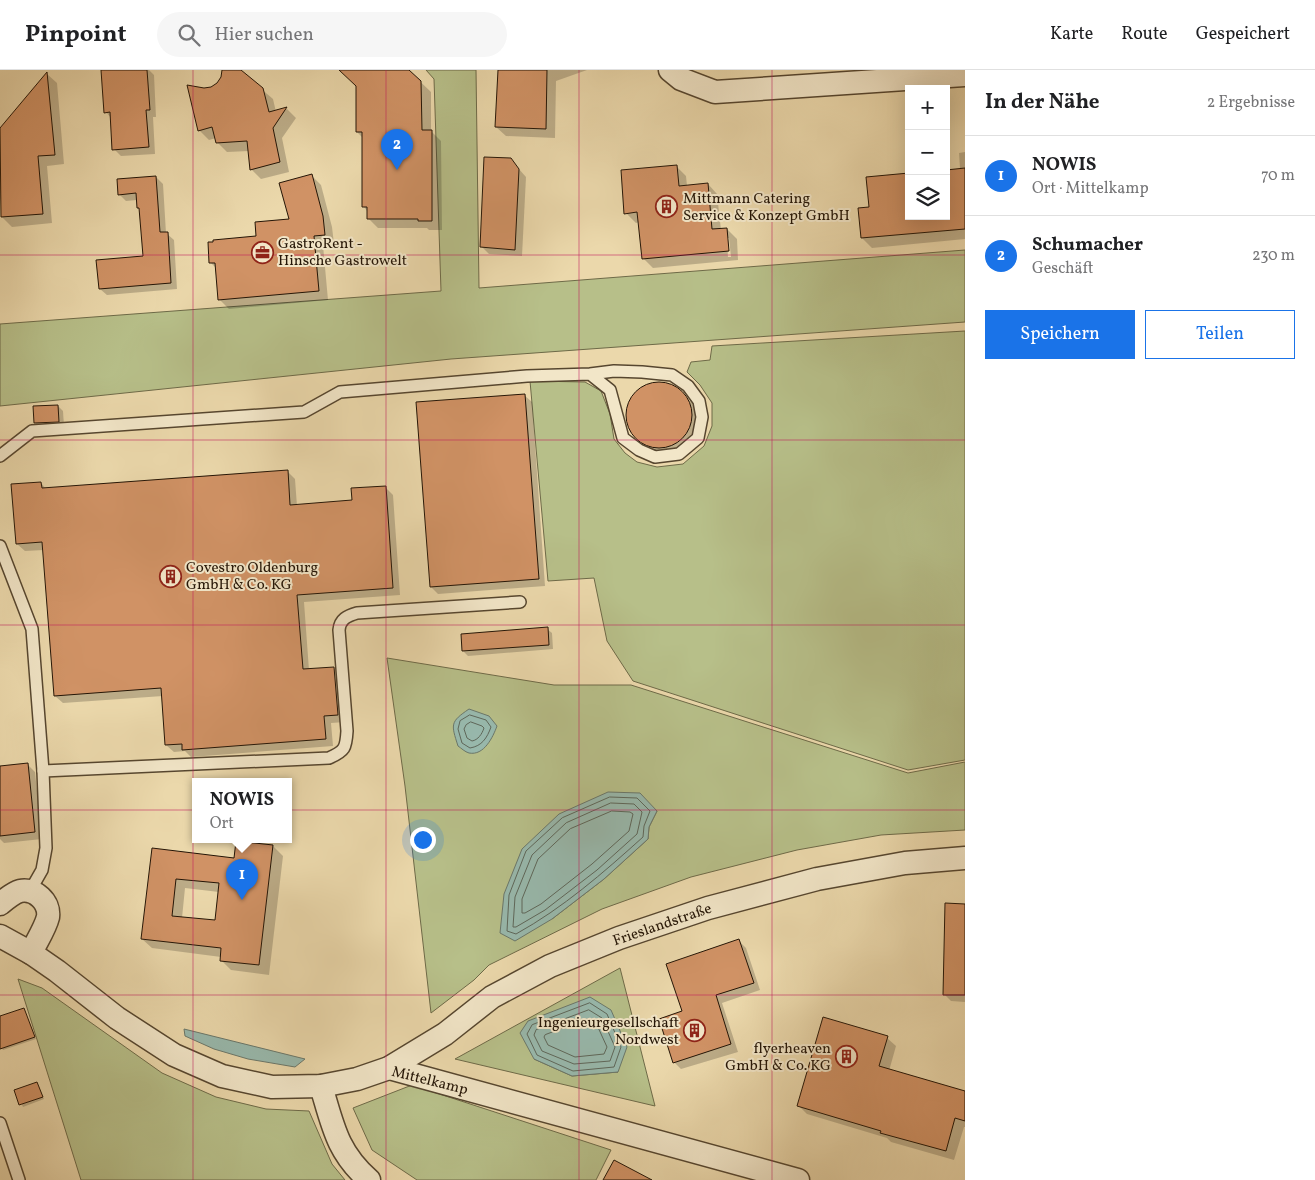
<!DOCTYPE html>
<html lang="de">
<meta charset="utf-8">
<style>
:root{--surface:#fff;--page:#f6f6f6;--text:#202124;--muted:#757577;--line:#e0e0e0;--accent:#1a73e8}
body{margin:0;font-family:Vollkorn,serif;background:var(--page);color:var(--text)}
.controls{position:absolute;right:15px;top:15px;display:grid;overflow:hidden;border-radius:0px;box-shadow:0 5px 20px #0002}
.controls button{width:45px;height:45px;display:grid;place-items:center;padding:0;border:0;border-bottom:1px solid var(--line);background:var(--surface);color:var(--text);font:25px sans-serif}
.you{position:absolute;left:422px;top:769px;width:18px;height:18px;margin:-12px;border:4px solid #fff;border-radius:50%;background:#1a73e8;box-shadow:0 0 0 8px #1a73e833}
.badge{display:grid;place-items:center;width:32px;height:32px;border-radius:50%;background:var(--accent);color:#fff;font-size:16px;font-weight:700}
.pin{position:absolute;translate:-50% -41px;filter:drop-shadow(0 1px 2px #0008)}
.pin::after{content:'';position:absolute;top:26px;width:18px;height:15px;background:inherit;clip-path:polygon(0 0,100% 0,50% 100%)}
.popup{position:absolute;left:192px;top:708px;width:100px;height:65px;box-sizing:border-box;display:grid;place-content:center;border-radius:0px;background:var(--surface);filter:drop-shadow(0 1px 4px #0005);font-size:16px;white-space:nowrap;color:var(--muted)}
.popup b{font-size:19px;color:var(--text)}
.popup::after{content:'';position:absolute;left:50%;top:100%;margin-left:-10px;border:10px solid transparent;border-top-color:var(--surface)}
.list{margin:0;padding:0;list-style:none}
h2{display:flex;justify-content:space-between;align-items:center;height:65px;margin:0;padding:0 20px;font-size:21px}
h2 small{font-size:16px;font-weight:400;color:var(--muted)}
.list li{display:grid;grid-template-columns:32px 1fr auto;gap:15px;align-items:center;box-sizing:border-box;height:80px;padding:0 20px;border-top:1px solid var(--line)}
.list b{display:block;font-size:19px;white-space:nowrap}
.list p{margin:0;font-size:16px;white-space:nowrap;color:var(--muted)}
.list em{font-size:16px;font-style:normal;color:var(--muted)}
.actions{display:flex;gap:10px;padding:15px 20px}
.actions a{flex:1;padding:11px 0;border:1px solid var(--accent);border-radius:0px;text-align:center;font-size:18px;color:var(--accent)}
.actions .main{background:var(--accent);color:#fff}
.icon{flex:none;width:28px;height:28px;fill:none;stroke:currentColor;stroke-width:2;stroke-linecap:round;stroke-linejoin:round}
.map{position:relative;flex:none;width:965px;height:1110px;overflow:hidden}
header{display:flex;align-items:center;gap:30px;box-sizing:border-box;height:70px;padding:0 25px;background:var(--surface);border-bottom:1px solid var(--line)}
header strong{font-size:24px}
nav{display:flex;gap:28px;margin-inline-start:auto;font-size:18px}
.search{width:350px;height:45px;background:var(--page);display:flex;align-items:center;gap:12px;box-sizing:border-box;padding:0 18px;border-radius:28px;color:var(--muted);font-size:19px}
main{display:flex}
aside{flex:1;background:var(--surface)}
.map>svg:first-child{display:block}
.green{fill:#b7bf89;stroke:#6e6a48;fill-rule:evenodd}
.water{fill:#98b9ad;stroke:#6a776a}
.shadow{fill:#0003;fill-rule:evenodd}
.lines{fill:none;stroke-linecap:round;stroke-linejoin:round}
.shore{stroke:#5e675a;stroke-width:1}
.building{fill:#d09265;stroke:#241506;fill-rule:evenodd}
.lane-casing{stroke:#56462f;stroke-width:14}
.street-casing{stroke:#56462f;stroke-width:25}
.lane{stroke:#f2e6c8;stroke-width:11}
.street{stroke:#f2e6c8;stroke-width:22}
.grid{fill:none;stroke:#c2185b;stroke-width:1;stroke-opacity:0.55}
.labels{text-anchor:middle;stroke-width:4;stroke-linejoin:round;paint-order:stroke}
.poi-label{font-size:15px;fill:#241506;stroke:#f2e6c8;text-anchor:start}
.street-label{font-size:15px;fill:#241506;stroke:#f2e6c8}
</style>
<header>
<strong>Pinpoint</strong>
<div class="search"><svg class="icon" aria-label="search" viewBox="0 0 24 24"><circle cx="10" cy="10" r="6"/><path d="M15 15l6 6"/></svg>Hier suchen</div>
<nav><a>Karte</a><a>Route</a><a>Gespeichert</a></nav>
</header>
<main>
<div class="map">
<svg width="965" height="1110" viewBox="0 0 965 1110">
<rect width="100%" height="100%" fill="#ebd8ab"/>
<filter id="stains"><feTurbulence type="fractalNoise" baseFrequency=".004" numOctaves="4"/><feColorMatrix values="0 0 0 0 .2 0 0 0 0 .09 0 0 0 0 .02 0 0 0 .5 -.17"/></filter>
<radialGradient id="worn" r=".72"><stop offset=".6" stop-color="#630" stop-opacity="0"/><stop offset="1" stop-color="#630" stop-opacity=".3"/></radialGradient>
<g class="green">
<path d="M426,0H476L479,218L965,180V252L451,289L0,336V254L441,221L434,9Z"/>
<path d="M965,261V690L908,700L633,611L607,571L594,508L548,511L530,311L585,312L601,321L610,344L614,369L625,383L637,392L657,397L683,394L704,376L712,356V333L700,315L687,302L691,292L710,290L712,276Z"/>
<path d="M387,588L554,615H631L908,703L965,692V760L881,765L797,780L691,807L602,839L489,895L474,910L431,943L405,716ZM657,741L649,757L648,769L604,809L552,849Z"/>
<path d="M620,898L655,1036L455,989ZM534,989L618,1002L572,1006Z"/>
<path d="M18,909L42,918L162,1003L216,1027L266,1039L309,1041L332,1094L345,1110H81Z"/>
<path d="M412,1015L611,1080L596,1110H417L372,1080L353,1038Z"/>
</g>
<g class="water">
<path d="M469,639L489,646L497,656C493,667 484,686 469,683C465,682 461,678 458,676C451,654 450,652 469,639Z"/>
<path d="M608,722L640,723L657,741L649,757L648,769L604,809L552,849L515,871L500,863L504,824L522,779L559,744Z"/>
<path d="M590,927L611,940L627,977L618,1002L572,1006L534,989L520,963L528,951Z"/>
<path d="M184,959L305,989L295,997L248,989L214,979L185,966Z"/>
</g>
<g class="shadow">
<path d="M103,0H149L154,5L156,47H153L155,84L121,86L114,79L111,48L106,42Z"/>
<path d="M223,0H239L273,29L276,42L287,39L296,48L282,68L289,102L261,109L251,99L249,81L227,82L217,72L216,68L209,70L199,60L204,19L212,18L218,14L222,8Z"/>
<path d="M341,0H408L431,22V61L441,71L442,160H429L427,158H378L368,148V142L364,137L363,68L357,62V15Z"/>
<path d="M499,0H587L556,11L555,68L506,66L496,57Z"/>
<path d="M47,4L57,13L64,94L47,96L52,153L12,157L2,147L0,125V60Z"/>
<path d="M965,82V169L872,178L862,168L909,146H946L960,99L959,83Z"/>
<path d="M510,89L526,107L522,186L489,184L482,177Z"/>
<path d="M676,96L686,106L687,116L708,114L717,124L721,160L727,159L737,169L738,190L653,198L643,188L640,152L636,153L626,143ZM727,168H729L731,187H728Z"/>
<path d="M311,105L321,115L332,157L334,174L323,175L328,230L229,239L219,229L217,199L211,193L290,150Z"/>
<path d="M156,107L163,114L166,163L174,170L177,219L107,225L100,219L144,187L140,140L138,138L137,130L126,131L119,124Z"/>
<path d="M654,313L665,314L674,317L691,332L697,341V363L685,379L654,381L646,376L632,361L628,352V342L630,332L636,323L644,317Z"/>
<path d="M524,325L532,332L545,516L438,524L431,517Z"/>
<path d="M58,336L63,341L64,356L40,358L35,353Z"/>
<path d="M287,401L295,409L297,436L353,432L385,417L393,425L400,525L304,532L309,600L334,598L341,606L345,652L331,653L333,676L191,687L185,681L174,682L166,675L163,626L63,633L55,626L44,480L25,481L17,474L41,413L46,419Z"/>
<path d="M547,559L552,563L553,579L468,586L463,581Z"/>
<path d="M27,694L35,702L42,769L4,773L0,769V697Z"/>
<path d="M237,772L273,776L283,786L269,905L231,900L221,890V887L152,878L142,869L153,780L235,789ZM185,818L219,822L216,851L182,848Z"/>
<path d="M965,835V932L951,931L944,924Z"/>
<path d="M739,871L746,878L760,920L722,933L738,982L681,999L674,992L683,942Z"/>
<path d="M24,939L36,969L3,980L0,974V948Z"/>
<path d="M887,968L896,976L889,1001L965,1022V1057H964L954,1090L891,1072L887,1068L807,1044L798,1035Z"/>
<path d="M37,1013L44,1029L23,1037L16,1021Z"/>
</g>
<g class="lines">
<g class="shore">
<path d="M470,645L486,650L491,657C487,668 482,676 470,678L462,673L458,659L460,651Z"/>
<path d="M471,652L482,656L484,658C482,664 478,670 472,671L467,668L464,659L466,655Z"/>
<path d="M610,727L637,728L650,741L644,756L643,767C603,803 563,838 516,864L507,861L509,825L526,781L562,748Z"/>
<path d="M611,733L634,734L642,742L637,764L597,800L545,840L516,857H513L515,827L532,785L566,753Z"/>
<path d="M612,741L630,742L633,744L629,761L592,794L541,834L525,843H522V829L538,789L570,759Z"/>
<path d="M590,933L607,944L621,977L614,997L573,1001L537,985L527,964L532,955Z"/>
<path d="M589,940L602,948L615,977L610,991L574,994L542,981L534,965L536,960Z"/>
<path d="M588,949L596,953L607,977L604,984L575,987L548,975L544,967L545,965Z"/>
</g>
</g>
<g class="building">
<path d="M101,0H147L150,40H146L149,77L112,80L110,42L104,43Z"/>
<path d="M222,0H241L263,18L269,42L287,37L273,58L280,92L250,100L247,71L216,73L212,57L198,61L187,15L204,18L211,17L217,13L221,7Z"/>
<path d="M339,0H409L421,11L422,60H432V151H418V149H367V137H362V62H356V16Z"/>
<path d="M498,0H547L546,59L495,57Z"/>
<path d="M47,2L55,85L38,86L43,144L1,147L0,58Z"/>
<path d="M484,87L511,88L519,99L515,180L480,177Z"/>
<path d="M677,95L679,116L708,113L712,159L727,158L729,181L642,189L637,142L624,144L621,100Z"/>
<path d="M965,98V159L861,168L858,138L869,137L866,107L909,103V146H946V100Z"/>
<path d="M312,104L323,146L325,165L314,166L319,221L218,230L215,193H209L208,172H213V170L256,166L255,152L289,149L279,113Z"/>
<path d="M156,106L160,162H168L171,213L99,219L96,190L143,186L139,138H137L136,123L118,125L117,109Z"/>
<circle cx="659" cy="345" r="33"/>
<path d="M525,324L539,509L430,517L416,332Z"/>
<path d="M58,335L59,352L34,353L33,336Z"/>
<path d="M288,400L290,435L352,430L351,418L386,416L393,518L297,525L303,599L334,597L338,645L324,646L326,669L182,680V674L165,675L161,618L54,626L42,472L16,474L11,414L41,412L42,418Z"/>
<path d="M548,557L549,575L462,581L461,564Z"/>
<path d="M28,693L35,762L0,766V696Z"/>
<path d="M236,771L273,775L259,895L220,891L221,878L141,869L152,778L234,788ZM176,809L219,813L215,850L172,846Z"/>
<path d="M945,833L965,834V925H943Z"/>
<path d="M739,869L754,913L716,925L731,974L673,993L659,949L682,941L666,894Z"/>
<path d="M24,938L35,967L0,979V946Z"/>
<path d="M823,947L888,966L879,996L965,1021V1051L955,1048L946,1081L880,1063L881,1061L797,1036Z"/>
<path d="M37,1012L43,1027L19,1035L14,1020Z"/>
<path d="M614,1090L652,1110H603Z"/>
</g>
<g class="lines">
<defs>
<g id="lane">
<path d="M0,386L32,361L304,342L340,322L527,306L590,304L614,301L642,302L672,305L688,316L699,331L702,347L698,368L679,384L655,387L639,380L623,368L610,320L590,304"/>
<path d="M0,476L32,559L43,701"/>
<path d="M30,821L42,800L46,778L43,701L329,688C345,681 346,678 347,661L339,560C340,549 347,546 357,543L520,532"/>
<path d="M0,1053L19,1110"/>
</g>
<g id="street">
<path d="M670,0L681,9L715,22L965,5"/>
<path d="M0,834C6,829 13,823 20,821C35,818 50,832 48,847C45,859 36,872 31,883"/>
<path d="M0,866L31,883L57,901L117,948L174,985L222,1006L272,1017L321,1016L357,1009L389,998L445,964L492,927L550,896L619,868L708,838L817,809L905,793L965,788"/>
<path d="M389,998L798,1110"/>
<path d="M321,1016C333,1056 337,1082 369,1110"/>
</g>
</defs>
<use href="#lane" class="lane-casing"/>
<use href="#street" class="street-casing"/>
<use href="#lane" class="lane"/>
<use href="#street" class="street"/>
</g>
<path class="grid" d="M193,0V1110M386,0V1110M579,0V1110M772,0V1110M0,185H965M0,370H965M0,555H965M0,740H965M0,925H965"/>
<defs>
<symbol id="building-ring" viewBox="-11 -11 22 22"><circle r="9.5" fill="#f2e6c8" stroke="#8f2418" stroke-width="1.5"/><path d="M-4-6H4V6H1V3H-1V6H-4ZM-2.5-4.3h1.7v1.8h-1.7ZM.8-4.3h1.7v1.8H.8ZM-2.5-1h1.7V.8h-1.7ZM.8-1h1.7V.8H.8Z" fill="#8f2418"/></symbol>
<symbol id="office-ring" viewBox="-11 -11 22 22"><circle r="9.5" fill="#f2e6c8" stroke="#8f2418" stroke-width="1.5"/><path d="M-6-3h4V-5.5h4V-3h4V5H-6ZM-1-4.5V-3h2v-1.5ZM-6 0V1H6V0Z" fill="#8f2418"/></symbol>
</defs>
<g fill-rule="evenodd">
<use href="#building-ring" x="654" y="124" width="25" height="25"/>
<use href="#office-ring" x="250" y="170" width="25" height="25"/>
<use href="#building-ring" x="158" y="494" width="25" height="25"/>
<use href="#building-ring" x="682" y="948" width="25" height="25"/>
<use href="#building-ring" x="834" y="974" width="25" height="25"/>
</g>
<g class="labels">
<g class="poi-label">
<text x="683" y="133">Mittmann Catering<tspan x="683" dy="17">Service &amp; Konzept GmbH</tspan></text>
<text x="278" y="178">GastroRent -<tspan x="278" dy="17">Hinsche Gastrowelt</tspan></text>
<text x="186" y="502">Covestro Oldenburg<tspan x="186" dy="17">GmbH &amp; Co. KG</tspan></text>
<text x="679" y="957" text-anchor="end">Ingenieurgesellschaft<tspan x="679" dy="17">Nordwest</tspan></text>
<text x="831" y="983" text-anchor="end">flyerheaven<tspan x="831" dy="17">GmbH &amp; Co. KG</tspan></text>
</g>
<g class="street-label">
<text transform="translate(662 854) rotate(-19)" y="5">Frieslandstraße</text>
<text transform="translate(430 1010) rotate(14)" y="5">Mittelkamp</text>
</g>
</g>
<rect width="100%" height="100%" filter="url(#stains)"/>
<rect width="100%" height="100%" fill="url(#worn)"/>
</svg>
<div class="controls">
<button>+</button>
<button>−</button>
<button><svg class="icon" aria-label="layers" viewBox="0 0 24 24"><path d="M12 4l9 5-9 5-9-5zM3 14l9 5 9-5"/></svg></button>
</div>
<div class="you"></div>
<div class="pin badge" style="left:242px;top:830px">1</div>
<div class="popup"><b>NOWIS</b>Ort</div>
<div class="pin badge" style="left:397px;top:100px">2</div>
</div>
<aside>
<h2>In der Nähe<small>2 Ergebnisse</small></h2>
<ul class="list">
<li><span class="badge">1</span><div><b>NOWIS</b><p>Ort · Mittelkamp</p></div><em>70 m</em></li>
<li><span class="badge">2</span><div><b>Schumacher</b><p>Geschäft</p></div><em>230 m</em></li>
</ul>
<div class="actions"><a class="main">Speichern</a><a>Teilen</a></div>
</aside>
</main>
